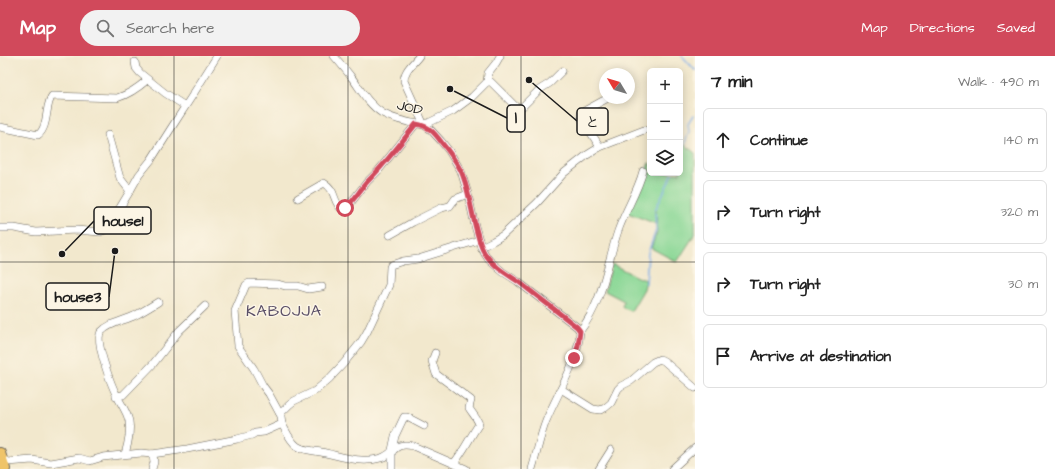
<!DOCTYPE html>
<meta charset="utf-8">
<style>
:root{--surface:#fff;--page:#f2f2f2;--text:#222;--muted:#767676;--line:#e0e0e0;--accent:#d1495b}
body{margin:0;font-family:"Architects Daughter","Klee One",sans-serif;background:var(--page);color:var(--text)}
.controls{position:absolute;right:12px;top:12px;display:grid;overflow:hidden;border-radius:6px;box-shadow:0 2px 10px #0003}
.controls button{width:36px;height:36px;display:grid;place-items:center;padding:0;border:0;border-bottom:1px solid var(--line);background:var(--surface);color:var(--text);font:20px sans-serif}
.compass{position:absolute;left:599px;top:12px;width:36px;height:36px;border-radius:50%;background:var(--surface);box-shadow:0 2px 10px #0003;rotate:308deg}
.stop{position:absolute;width:12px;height:12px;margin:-9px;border:3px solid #d1495b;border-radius:50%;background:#fff}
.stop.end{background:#d1495b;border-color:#fff;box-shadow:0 1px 4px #0008}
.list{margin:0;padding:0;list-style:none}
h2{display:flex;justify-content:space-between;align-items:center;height:52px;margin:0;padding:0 16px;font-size:17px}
h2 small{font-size:13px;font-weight:400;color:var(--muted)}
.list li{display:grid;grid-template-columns:26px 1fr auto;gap:12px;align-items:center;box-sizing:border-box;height:64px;margin:0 8px 8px;padding:0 8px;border:1px solid var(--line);border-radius:6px}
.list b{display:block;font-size:15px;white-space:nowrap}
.list em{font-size:13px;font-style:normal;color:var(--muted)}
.icon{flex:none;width:22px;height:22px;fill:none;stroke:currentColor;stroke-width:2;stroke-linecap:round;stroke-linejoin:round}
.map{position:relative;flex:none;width:695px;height:413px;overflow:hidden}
header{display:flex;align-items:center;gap:24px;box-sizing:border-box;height:56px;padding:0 20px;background:var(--accent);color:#fff}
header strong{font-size:19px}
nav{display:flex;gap:22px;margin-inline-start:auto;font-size:14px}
.search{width:280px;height:36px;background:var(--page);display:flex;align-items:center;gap:10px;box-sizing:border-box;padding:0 14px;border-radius:22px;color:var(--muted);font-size:15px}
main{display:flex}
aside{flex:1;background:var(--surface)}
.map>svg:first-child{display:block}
.green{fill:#89d795;stroke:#527a58}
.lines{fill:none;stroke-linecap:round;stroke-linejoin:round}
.stream{stroke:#7eafea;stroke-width:1.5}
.minor-casing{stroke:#67635a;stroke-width:8}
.highway-casing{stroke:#67635a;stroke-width:12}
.minor{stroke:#fff;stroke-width:7}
.highway{stroke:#efc469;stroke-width:10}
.route{stroke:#d1495b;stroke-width:5}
.grid{fill:none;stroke:#1c1c1c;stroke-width:1;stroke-opacity:0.55}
.labels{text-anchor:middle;stroke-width:3;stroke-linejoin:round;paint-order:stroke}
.street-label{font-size:14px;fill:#1c1c1c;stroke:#fcf5e5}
.quarter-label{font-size:16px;letter-spacing:1px;fill:#5a4f67;stroke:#fcf5e5}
.leader{fill:none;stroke:#1c1c1c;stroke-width:1.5}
.callout-dot{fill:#1c1c1c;stroke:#fcf5e5;stroke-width:1.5}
.callout{fill:#fcf5e5;stroke:#1c1c1c;stroke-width:1.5}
.callout-label{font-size:15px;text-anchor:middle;font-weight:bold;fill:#1c1c1c}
</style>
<header>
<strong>Map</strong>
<div class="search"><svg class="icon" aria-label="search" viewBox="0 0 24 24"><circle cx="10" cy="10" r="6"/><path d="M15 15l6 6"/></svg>Search here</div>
<nav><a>Map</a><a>Directions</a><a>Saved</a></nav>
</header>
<main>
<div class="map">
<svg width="695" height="413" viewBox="0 0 695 413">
<rect width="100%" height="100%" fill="#fcf5e5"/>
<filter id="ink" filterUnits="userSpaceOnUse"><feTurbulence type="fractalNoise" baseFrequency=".025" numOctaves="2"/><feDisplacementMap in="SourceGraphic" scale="8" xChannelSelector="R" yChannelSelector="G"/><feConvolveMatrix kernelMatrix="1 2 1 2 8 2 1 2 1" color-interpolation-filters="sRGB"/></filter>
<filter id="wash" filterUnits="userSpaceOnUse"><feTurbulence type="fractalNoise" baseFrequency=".012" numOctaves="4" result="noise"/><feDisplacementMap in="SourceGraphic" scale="16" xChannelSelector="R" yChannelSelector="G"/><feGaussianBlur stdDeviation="0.9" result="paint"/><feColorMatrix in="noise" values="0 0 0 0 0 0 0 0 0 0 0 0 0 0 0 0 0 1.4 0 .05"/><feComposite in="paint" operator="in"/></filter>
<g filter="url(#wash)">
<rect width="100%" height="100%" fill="#f2e8cd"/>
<g class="green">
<path d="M684,88L695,97V178L677,206L651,192L657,176L656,154H655L656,168L628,157L649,107H650V117H680V99Z"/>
<path d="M612,208L637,221L646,224L644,233L631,255L624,252L622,250L624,245L605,235Z"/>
</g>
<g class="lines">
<g class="stream">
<path d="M682,0L695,14"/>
<path d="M680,99L689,76L688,68L693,60"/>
<path d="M646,228L648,197L656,174L655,154L673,117"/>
</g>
</g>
</g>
<g filter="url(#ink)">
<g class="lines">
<defs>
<g id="minor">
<path d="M334,0C340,7 346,14 352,22C361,34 369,49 382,57C395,64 410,67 424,69L453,55L472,41L487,26L488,17L496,7L500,0"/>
<path d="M419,0C413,8 404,14 404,25L424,69L431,74L441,85L449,95L461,115L468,138L475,170L481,191L485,198L489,204L503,216L517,225L577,271L580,275C578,306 558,336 546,365C540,380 537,397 532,413"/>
<path d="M135,6L136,12L140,17L165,37L185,50"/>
<path d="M487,26H491L516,51L518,52L523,50L539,34L550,27L562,15"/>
<path d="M0,71L38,79C49,71 45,48 52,40L117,42C130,38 138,32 147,24"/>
<path d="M108,79L120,122L130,135"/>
<path d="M600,91L582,63C580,60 580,57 584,55L608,42"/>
<path d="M298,142L324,127C337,134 332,146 342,153L345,152L349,149L367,126L378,115L416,68"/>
<path d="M0,172H14L36,176L76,174L100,176L107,173L130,135L139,119L151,104L170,74L192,40L217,0"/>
<path d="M390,179L413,166L441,152L450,150L455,143L468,138"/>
<path d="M481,191L493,185L503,179L537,147L564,117L587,99L600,91L644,74"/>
<path d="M580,275C604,244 606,210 618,175C625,155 638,135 643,115"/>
<path d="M435,297L432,305L436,318L471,344L469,352C472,357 477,362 479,368C470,381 464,395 454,407"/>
<path d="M561,333L593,353L600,354L605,352L611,347L618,333L621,330L631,325L653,306L660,303L664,305L695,332"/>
<path d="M116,340L123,339L153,308L179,275L205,250"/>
<path d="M279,356L283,355L289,349L294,345L315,335L329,323L344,307L361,286L367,276L389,229L390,211L391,209L403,205L418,203L479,184"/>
<path d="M282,368L281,360L269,338L263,330L254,313L238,290L235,255L246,229L249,227L278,228L285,230H298L308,233L322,231"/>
<path d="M125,398C128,388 131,376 129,365C127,356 121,348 117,340C112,331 94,284 101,276C109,267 123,265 134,260C142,256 150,251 158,246"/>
<path d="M152,398L153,399L154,406L152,413"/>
<path d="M2,402L8,406L32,404L51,407L79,402L90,405L103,401L141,397L152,398L187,393L237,383L252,379L255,377L264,376L282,368C286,375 290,385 297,390C304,395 313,394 321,396C341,400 360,408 381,402C395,398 394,385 413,390L466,413"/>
<path d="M392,413V394L395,380L404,361H407L424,370"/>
<path d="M599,413L611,394"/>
<path d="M672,413L695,392"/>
</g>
<path id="highway" d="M0,397L5,413"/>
</defs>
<use href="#minor" class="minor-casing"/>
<use href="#highway" class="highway-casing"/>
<use href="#minor" class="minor"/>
<use href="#highway" class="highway"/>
</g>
</g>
<g class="lines" filter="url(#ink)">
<path class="route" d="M345,152C354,145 359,135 367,126C385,108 400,88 416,68C429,70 434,76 442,87C450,97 459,108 463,120C470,139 472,160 478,180C480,187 481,193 486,199C494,211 507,218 519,226C538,241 558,256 577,271L580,275L578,290L574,302"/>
</g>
<path class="grid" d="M174,0V413M348,0V413M521,0V413M0,206H695"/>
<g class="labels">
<g class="street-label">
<text transform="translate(410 51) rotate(13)" y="5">JOD</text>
</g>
<g class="quarter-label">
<text x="284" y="260">KABOJJA</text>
</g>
</g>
<path class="leader" d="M450 33L507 62M529 24L577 65M62 198L94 165M115 195L109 241"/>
<g class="callout-dot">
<circle cx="450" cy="33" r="4"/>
<circle cx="529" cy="24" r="4"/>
<circle cx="62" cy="198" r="4"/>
<circle cx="115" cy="195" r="4"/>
</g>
<g class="callout">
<rect x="507" y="49" width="18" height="27" rx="4"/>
<rect x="577" y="52" width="31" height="27" rx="4"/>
<rect x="94" y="151" width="57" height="27" rx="4"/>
<rect x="46" y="227" width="63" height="27" rx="4"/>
</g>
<g class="callout-label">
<text x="516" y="67">l</text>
<text x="592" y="71">と</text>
<text x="123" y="170">house1</text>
<text x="78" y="246">house3</text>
</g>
</svg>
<div class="controls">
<button>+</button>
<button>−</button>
<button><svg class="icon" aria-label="layers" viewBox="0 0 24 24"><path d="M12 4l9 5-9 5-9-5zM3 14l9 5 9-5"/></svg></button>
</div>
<svg class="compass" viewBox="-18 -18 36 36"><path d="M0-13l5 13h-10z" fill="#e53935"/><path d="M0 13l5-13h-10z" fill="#767676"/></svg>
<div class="stop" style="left:345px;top:152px"></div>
<div class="stop end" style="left:574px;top:302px"></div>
</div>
<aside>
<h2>7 min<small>Walk · 490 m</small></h2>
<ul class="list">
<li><svg class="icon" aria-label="ahead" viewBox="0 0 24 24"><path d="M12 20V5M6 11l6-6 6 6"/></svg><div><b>Continue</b></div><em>140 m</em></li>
<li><svg class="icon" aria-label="right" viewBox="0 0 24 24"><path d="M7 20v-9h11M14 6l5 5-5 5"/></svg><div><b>Turn right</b></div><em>320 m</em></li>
<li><svg class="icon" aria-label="right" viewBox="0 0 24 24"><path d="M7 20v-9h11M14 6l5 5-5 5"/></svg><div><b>Turn right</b></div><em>30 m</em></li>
<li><svg class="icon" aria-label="arrive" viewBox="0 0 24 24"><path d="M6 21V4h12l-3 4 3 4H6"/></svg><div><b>Arrive at destination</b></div></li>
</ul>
</aside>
</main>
